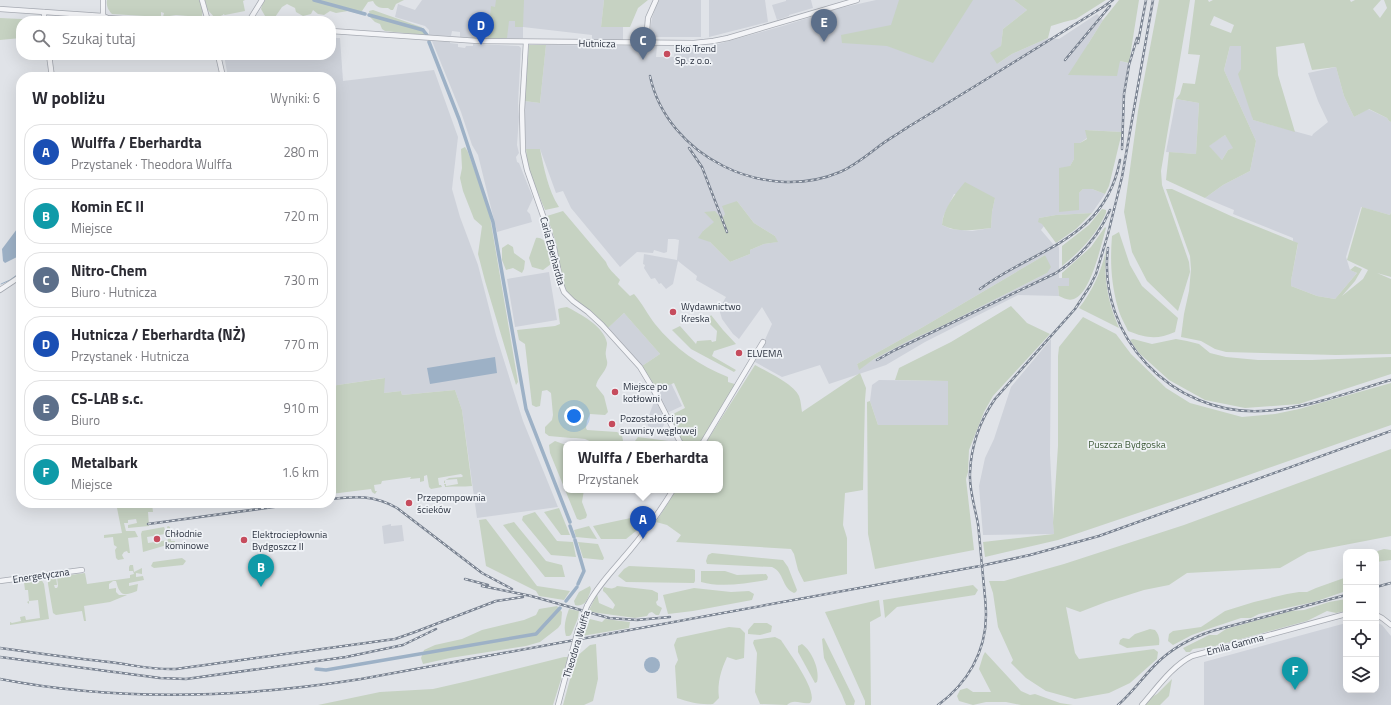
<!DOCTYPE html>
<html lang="pl">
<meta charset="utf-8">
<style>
:root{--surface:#fff;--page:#f7f7f7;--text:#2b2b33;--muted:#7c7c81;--line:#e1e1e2;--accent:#7c3aed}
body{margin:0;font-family:"Titillium Web",sans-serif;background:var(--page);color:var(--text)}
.controls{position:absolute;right:12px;bottom:12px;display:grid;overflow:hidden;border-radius:8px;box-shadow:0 4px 16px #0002}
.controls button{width:36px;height:36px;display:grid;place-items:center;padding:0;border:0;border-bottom:1px solid var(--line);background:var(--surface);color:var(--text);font:20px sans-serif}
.you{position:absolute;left:574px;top:416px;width:14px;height:14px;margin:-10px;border:3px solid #fff;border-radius:50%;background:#1a73e8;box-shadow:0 0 0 6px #1a73e833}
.badge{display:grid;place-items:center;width:26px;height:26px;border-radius:50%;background:var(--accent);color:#fff;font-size:13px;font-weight:700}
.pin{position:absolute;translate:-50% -33px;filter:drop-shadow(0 1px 2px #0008)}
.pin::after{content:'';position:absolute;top:21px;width:14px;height:12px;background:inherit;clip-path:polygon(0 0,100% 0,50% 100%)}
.popup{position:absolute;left:563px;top:441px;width:160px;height:52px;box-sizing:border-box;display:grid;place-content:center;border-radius:8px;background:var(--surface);filter:drop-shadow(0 1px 3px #0005);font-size:13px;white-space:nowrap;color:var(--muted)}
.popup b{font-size:15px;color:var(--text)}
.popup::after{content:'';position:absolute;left:50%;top:100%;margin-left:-8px;border:8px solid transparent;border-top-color:var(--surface)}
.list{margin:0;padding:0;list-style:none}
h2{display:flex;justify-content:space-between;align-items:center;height:52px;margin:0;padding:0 16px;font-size:17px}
h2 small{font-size:13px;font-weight:400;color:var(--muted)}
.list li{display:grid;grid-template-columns:26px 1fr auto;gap:12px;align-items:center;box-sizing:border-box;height:56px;margin:0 8px 8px;padding:0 8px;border:1px solid var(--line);border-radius:16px}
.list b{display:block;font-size:15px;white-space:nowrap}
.list p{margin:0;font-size:13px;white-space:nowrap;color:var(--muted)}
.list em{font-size:13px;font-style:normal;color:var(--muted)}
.icon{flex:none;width:22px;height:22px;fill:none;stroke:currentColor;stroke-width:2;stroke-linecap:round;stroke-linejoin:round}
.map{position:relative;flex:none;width:1391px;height:705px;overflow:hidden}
.search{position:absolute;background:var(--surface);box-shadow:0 4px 16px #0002;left:16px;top:16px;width:320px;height:44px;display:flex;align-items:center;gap:10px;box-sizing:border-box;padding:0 14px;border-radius:16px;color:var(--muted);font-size:15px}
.panel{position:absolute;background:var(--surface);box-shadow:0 4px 16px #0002;left:16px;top:72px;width:320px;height:436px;border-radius:16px}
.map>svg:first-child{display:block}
.built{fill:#ced2da;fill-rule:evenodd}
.green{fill:#c6d2c2;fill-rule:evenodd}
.water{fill:#9db1c6}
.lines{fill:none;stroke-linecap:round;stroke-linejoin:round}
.stream{stroke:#9db1c6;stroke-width:1}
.canal{stroke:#9db1c6;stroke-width:3.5}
.minor-casing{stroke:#a6aab2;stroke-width:6}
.minor{stroke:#f3f4f7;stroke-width:4.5}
.rail-casing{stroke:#7a8391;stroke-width:2.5}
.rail{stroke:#eff2f6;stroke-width:1;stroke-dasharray:3;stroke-linecap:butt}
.minor-bridge-casing{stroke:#a6aab2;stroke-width:6;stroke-linecap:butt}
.minor-bridge{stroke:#f3f4f7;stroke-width:4.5}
.poi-dot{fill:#c64c5d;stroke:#eff2f6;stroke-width:1.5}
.labels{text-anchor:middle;stroke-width:3.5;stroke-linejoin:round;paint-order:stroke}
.street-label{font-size:10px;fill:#2a313f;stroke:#eff2f6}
.poi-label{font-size:10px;fill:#2a313f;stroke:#eff2f6;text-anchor:start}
.park-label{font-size:10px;fill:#3e5a38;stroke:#eff2f6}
</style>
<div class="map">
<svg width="1391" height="705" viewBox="0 0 1391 705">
<rect width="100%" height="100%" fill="#e0e3e8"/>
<g class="built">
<path d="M422,0H604L601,27H623V40H601L600,39H592V35L523,27V38L488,39L460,37V32L452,31L451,36L429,35V30L425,26L395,17L398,4L415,10Z"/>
<path d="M658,0H701V37H649L652,18Z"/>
<path d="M709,0H765L768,22L709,37Z"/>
<path d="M786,0H811L813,8L789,15V16L777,20L772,5L786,1Z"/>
<path d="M876,0H1014L1027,10L1003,29L1001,46L997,64L1012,54L1048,38L1059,39L1097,14L1103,20L1088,44L1120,61L1129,63L1122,104V132L1086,130L1087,138L1080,143H1074V159L1070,166L1079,193L1083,189H1092L1105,194L1092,213L1056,215L1039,218L1044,226L1041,230L1053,244L1059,247V278H1069V286H1058L1059,296L1018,295L925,342L886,365L829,384L820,365L782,377L755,362L772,324L762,307L739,339L733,334L722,319L719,309L726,297L696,280L697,276L678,261L673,284L666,289L661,283L659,284L655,278L651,279L644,268L645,265L643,264L644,254L677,260L679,240L675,239H668L667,252L664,253L654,250L653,253L637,252L620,267L571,208L563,191L556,193L540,149H526L524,101L540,103L546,45L657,46L656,57H674L675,50L707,47L786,25L836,9ZM954,194L995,198L992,212L991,228L972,231L951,229L942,225L943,217ZM737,201L754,223L775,236L777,242L764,244L750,250V254L730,262L710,242L703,231L715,222L704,212L721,219ZM1045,255L1047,273L946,324L908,341L874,359L859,369L857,364L923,327Z"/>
<path d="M331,38H340L343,81L434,70L458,137L452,189L460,217L478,265L496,335L523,421L558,507L477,518L462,410L455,390L402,395L401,391L384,393V378L331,386V77H228L224,55H331Z"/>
<path d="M432,41L450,42V43L458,44V47L465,48L466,46H473V44L519,46L521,48L518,103L519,117L517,145L519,153L516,157L517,162L519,163L533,198L527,211L530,214L532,222L497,232L478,155L472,145L461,112Z"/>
<path d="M1230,46H1241V69L1253,120L1312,136L1313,134L1328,122L1318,101L1308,73L1336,67L1344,96L1354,117L1368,109L1387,118L1389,121L1391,122V212L1390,215L1361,207L1346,257L1350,270L1357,273L1335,299L1317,296L1291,286V281L1298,244L1293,241V238L1233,214L1234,210L1205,198L1223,185L1250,171L1256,141L1224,70Z"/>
<path d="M1176,99L1199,103L1196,154L1166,152Z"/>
<path d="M1225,135L1234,148L1228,150L1222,160L1208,146Z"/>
<path d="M549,272L557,320L515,327L507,279Z"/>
<path d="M624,313L660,354L642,366L607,329Z"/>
<path d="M1051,339L1050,454L1054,534L983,535L979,486L985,458L994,439L1011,387Z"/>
<path d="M879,380L948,381V425H878L870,401L872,385Z"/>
<path d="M671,383L682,406L667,413L656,390Z"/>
<path d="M655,399L666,420L661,431L648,426L647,421Z"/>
<path d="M391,524V526L402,525L404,541L384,544L382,526Z"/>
<path d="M1376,622L1382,625L1391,636V705H1204V662L1346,623V690H1376Z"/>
</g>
<g class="green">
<path d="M107,0H200L203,10L202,16L200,17L176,15L163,17L164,13L161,12V17L112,14C108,10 106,5 107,0Z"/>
<path d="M204,0H245L243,1L245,11L225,15L223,14V15L215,18L207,9Z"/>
<path d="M265,0H404L396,4L393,10H391L388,8C381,8 376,8 373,1L368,2L360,14L348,11L336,13L330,11L324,15L318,14L313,10L311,14L303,16L296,12L295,8L287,4L282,7L273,20L268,21L261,9L263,2Z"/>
<path d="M496,0H524L523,27H515V21H509L507,38L488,39L491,6L495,7Z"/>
<path d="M604,0H648L638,8L630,27H601Z"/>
<path d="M899,0H973L933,63L887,46L842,43L841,35L891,25Z"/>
<path d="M1014,0H1106L1076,19L1064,22L1051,26L1048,38L1012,54L997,64L990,53L1001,46L1003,29L1027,10Z"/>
<path d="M1119,0H1139L1129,63L1120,61L1117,76L1068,75L1088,44L1103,20Z"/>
<path d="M1159,0H1190L1161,171L1162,185L1189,262L1190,272L1178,311L1147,281L1132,252L1124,212L1138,111Z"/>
<path d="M1195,0H1208L1209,2L1213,0H1350L1351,2L1355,0H1381L1373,9L1380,18L1387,8L1384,0H1391V122L1389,121L1387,118L1369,109L1354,117L1344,96L1336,67L1312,70L1304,43L1276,47L1278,75L1295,132L1253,120L1238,74L1241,69V46H1230L1224,70L1256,141L1250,171L1223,185L1205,198L1166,180L1169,152L1196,154L1199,103L1176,99L1180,94L1183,83L1195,84L1200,55L1188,54ZM1214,16L1234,25L1231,33L1210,25ZM1225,135L1233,148L1228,150L1222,160L1209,146Z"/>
<path d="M373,10L421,27L425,30L424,35L385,31L382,29L380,24L375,22L370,17L369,11Z"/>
<path d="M0,18L42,20V21H21V38L0,40Z"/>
<path d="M529,45H546L540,103L524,101Z"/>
<path d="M1085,130L1122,132L1109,186L1105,194L1092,189H1083L1079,193V210L1059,212V168L1070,166L1074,159V143H1080L1087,139Z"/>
<path d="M465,147L468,152L489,211L518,382L516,385L485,281L478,254L482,226L474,219L463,191L460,178L462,168L461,149Z"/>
<path d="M526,149H540C544,168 548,190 559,207L545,210L528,169Z"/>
<path d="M965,182L995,198L992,212L991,228C974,230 958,233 942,225C943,209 955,194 965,182Z"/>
<path d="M1166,189H1172L1231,216L1298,243L1291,281V286L1317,296L1335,299L1357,273L1350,270L1355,266L1362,269L1355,281L1342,296L1363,279L1368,270L1347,260L1362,207L1390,215L1391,212V277L1377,273L1391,279V354L1336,355L1226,352L1215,349L1201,341L1181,337L1184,314L1189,291L1191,269L1190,256Z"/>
<path d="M737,201L754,223L775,236L778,242L764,244L750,250V254L730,262L710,242L698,238L703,231L714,222L704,212L715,211L722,219L725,214L722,206Z"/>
<path d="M1102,209L1106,210V213C1096,235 1081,251 1062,266V246L1089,225Z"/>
<path d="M563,211L606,262C608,269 615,274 620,280L618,284L630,296L634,294C642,303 648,315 655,324C674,348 700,366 728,377V382L738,385L700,444H684L669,416L685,408L674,383L656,390L642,366L660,354L624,313L607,329L591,311L571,300L563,285L556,243L547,216Z"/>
<path d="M1092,213L1076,229L1056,243L1042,224L1038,222L1039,218L1056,215Z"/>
<path d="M1105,227L1106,228C1101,245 1091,293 1074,299C1068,301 1064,298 1059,296L1058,286H1069V278H1062V273L1091,247Z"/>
<path d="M1119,232L1130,265L1142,286L1178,318L1175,332C1157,340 1146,338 1128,331C1125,324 1120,316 1118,308C1111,283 1110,261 1112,236Z"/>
<path d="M536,238C548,236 550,255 551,264L543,270L532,267L529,258Z"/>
<path d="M508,244L513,247L514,253L525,261L524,269L522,273L513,268L506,270L502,260V248Z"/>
<path d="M1106,250C1104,280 1107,300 1119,328L1079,308C1093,290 1101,272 1106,250Z"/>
<path d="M1045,255L1051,267L1047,273L946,324L908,341L874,359L859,370L857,364L923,327Z"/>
<path d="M1011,306L1027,323L1050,334L993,396L984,412L969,450L968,472L966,479L974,550L875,569L868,534L867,402L870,401L878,425H948V381L895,380L899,368L951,342Z"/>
<path d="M567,307C580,314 604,326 607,343C607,347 605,352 606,356C606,359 608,361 607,365C605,373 597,378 596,386L604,396L608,412L605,415L590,414L587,421L586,428L587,430L617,432L622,435L623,441L621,444H596L585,439L576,438H571L549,436L545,433V427L552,420L553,415L551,393L547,390L542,391L540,406L536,407L532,405L525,344L519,340L517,330L555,326L560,324L558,309L561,308Z"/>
<path d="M711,315L723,330L736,344L714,351L712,356L736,370L734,372L691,349L672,330L680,326L696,344L697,341L711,340L712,342L716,341L717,331L707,321Z"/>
<path d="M1083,317L1116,334L1131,354L1166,388L1190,403L1242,417L1275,414L1299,409L1391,383V425L1203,491L1058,540L985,557L983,542L1054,534L1053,523L1058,446V356L1059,347Z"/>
<path d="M1133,339L1152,344L1176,339L1187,341L1199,344L1210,353L1226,357L1258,360H1312L1391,357V374L1299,404L1245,408L1205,400L1169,380L1139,353L1130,340Z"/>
<path d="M755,365C766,371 794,384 799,396C801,401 801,407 802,412L860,373L866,388L865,400L863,490L845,493L843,525L847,538V574L804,582L798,570L794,554L791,549L676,542L681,535L667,525L656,522L676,490H720V444H705Z"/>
<path d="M385,378L384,393L401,391L402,395L455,390L462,410L472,486C463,487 455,486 445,487V486L444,484H446V486L458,484L457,479L445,480V483H444V481L449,478L462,477L463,476L461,474L438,478L439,485H441L442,487L431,489L429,487L427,475L424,476V481L420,482V478L410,479L411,477L382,481L381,484L374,485L375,491H377L375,494L372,492L371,489L331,494V386Z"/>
<path d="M638,437L676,442L677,444H636L635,441Z"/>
<path d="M555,441L566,445V490H584L582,502L587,515L586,518L580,520L577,519L550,453L549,445Z"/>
<path d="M1391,449V536L1308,552L1280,568L1187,573L1169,585L1144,590L1106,602L1080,612L1066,607L1075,653L1079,659L1154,649L1158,652L1157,659L1130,683L1109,693L1075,699L1046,691L1026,678L1011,663L1013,660L998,627L993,593L989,581H1004L1064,564L1184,525Z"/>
<path d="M116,503H152L153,512H148L149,526L128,528V525L137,523L136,519L128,520V523H124L126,531H135L138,537L128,538L130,553H128L127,551L124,552L122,555L124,559L118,560L116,558L115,550L117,547L114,545L113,537L104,538V535L122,533Z"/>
<path d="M559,508L570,535H561L544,512Z"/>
<path d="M647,511L650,513L641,527L626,539H601L593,526L640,516Z"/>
<path d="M535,512L557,541L573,542L576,557L551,555L522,520L523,516Z"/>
<path d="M486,519L537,586L570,591L564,600L539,596L536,591L486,566L479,520Z"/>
<path d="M514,522L546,561L562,565L565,577H545L503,525Z"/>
<path d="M168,526L170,527L171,541H175V542L170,544L168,543L167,545L143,552L141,534L142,531L164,527L166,532H165V534L147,537L148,543L168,540L167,534L166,533H168L167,527Z"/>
<path d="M589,526L597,539L576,537L574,530Z"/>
<path d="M578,542L598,544L604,558L603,560L583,558Z"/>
<path d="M1384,549L1391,550V560L1376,562V552H1374Z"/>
<path d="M712,553L783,560L788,567L797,590L796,592L794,593C781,587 785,573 772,567L707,564L706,561L708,555Z"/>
<path d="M182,558L186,561L183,565L154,568L151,566L153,562Z"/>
<path d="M130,565H133L134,572L142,568V574L136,573V577L143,576L144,580L129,583V586L138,584L137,591C132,593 123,597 120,591C118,589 117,584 116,581H113L109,584V589L116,588V592L119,595H127L110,602L84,606L86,621H84L82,611L56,615L53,613L48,584V578L56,577L57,585H54L55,588H57L58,586L57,577L85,573L87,584L130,578V575L134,574L133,571H129V567Z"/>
<path d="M629,566L693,569L695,570V581L694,583L626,582L618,576L624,569Z"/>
<path d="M701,571H725L737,575L766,574L768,577L767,580C746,583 722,588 701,582Z"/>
<path d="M1344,578H1346V591L1314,602L1259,614L1251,618H1241L1214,627L1192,635L1173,645L1168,641L1169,634L1173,631L1201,627L1225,611L1254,602L1287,594L1299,592H1307L1316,588Z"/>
<path d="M41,579L44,584L49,619L10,625V622L12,623L21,621L20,617L25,616L26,620L40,618L38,600L29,601V604L27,602L29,601L28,590H25L24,582Z"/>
<path d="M973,585L978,590L975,595L897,607L885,618L883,600Z"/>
<path d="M590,586L591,589C589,597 585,608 575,605L574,601L579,592Z"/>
<path d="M617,586L652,590L658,593V600L656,602L657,605L662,608L659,615H656L652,612L649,613L647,616L635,618L591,612L589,610L597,594L599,603L613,609L615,605C613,602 606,593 603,591V589L604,587C609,588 613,590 617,586Z"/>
<path d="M694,588L731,592L749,591L754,594L752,600L693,611L668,614L663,595Z"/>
<path d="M1346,599V611L1336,613L1327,611L1307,621L1215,646L1193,649L1190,652H1186L1183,648L1209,635H1217L1226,629L1291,611L1304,610L1329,602Z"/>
<path d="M879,600L881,616L870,622L871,705H865V701L825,612Z"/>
<path d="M557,606L562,612L561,624L558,628L540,642L526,646L450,658L423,664L421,658L424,650L435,645L462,639L482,630L524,620L536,615L539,609Z"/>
<path d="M569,609L579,611L578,618L571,635L569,636H566C563,626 566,618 569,609Z"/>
<path d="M586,618L602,622L605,619L630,622L629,628L582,636L581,635L584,619Z"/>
<path d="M754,623H767L772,626L771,632L760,635L748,634V630Z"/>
<path d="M729,627L740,628L745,633L744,658L736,660L727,657C721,670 717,683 719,698L713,704C700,705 689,702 677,698L675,666L678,660L674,645L677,638Z"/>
<path d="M1150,629L1155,630C1159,635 1160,639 1159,645L1127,648L1119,644L1120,640L1123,638L1129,639L1135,634Z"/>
<path d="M775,637L781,640C787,650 820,693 810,703C802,705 794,698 787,705L760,704L755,692L757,653L753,643L754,640Z"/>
<path d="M824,638L855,701L854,705H846L842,695L824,658L822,639Z"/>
<path d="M596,644L598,679L593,701L584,705H563L576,657L590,645Z"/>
<path d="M802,644C812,651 820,670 817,682L815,683L798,652V646Z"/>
<path d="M985,652L1021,691L1030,695L1035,694L1060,703L1073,705H1021L1006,702H986L973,705L959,701L957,696L960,690L967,688L973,692H991L979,669L983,656Z"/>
<path d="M564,657H568L553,705H318L380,692L433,689L468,681Z"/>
<path d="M1172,679L1169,696L1160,705H1144L1150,698L1157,694Z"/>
</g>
<g class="water">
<path d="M21,228V255L5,263L3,261L2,249L17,229Z"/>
<path d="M495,357L497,373L430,384L427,368Z"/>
<circle cx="652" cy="665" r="8"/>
</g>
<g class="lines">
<path class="stream" d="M1,284L10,280L21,272"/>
<g class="canal">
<path d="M314,0L365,14"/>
<path d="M369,15L423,30L427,35"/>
<path d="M429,42L459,119L493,222L526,409L570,522"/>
<path d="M570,526L574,537"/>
<path d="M575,540L584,571L578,584"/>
<path d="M566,601L577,587"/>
<path d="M316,669L326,670L536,634L560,608"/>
</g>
<defs>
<g id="minor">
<path d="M103,0V16"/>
<path d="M202,0L208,21"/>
<path d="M0,9L103,16L108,18L153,21"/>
<path d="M44,12V21"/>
<path d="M249,21L262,0"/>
<path d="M331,31L478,41L694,43L713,41L728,38L857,0"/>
<path d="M526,42L522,110L523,152L527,170L554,247L561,284L564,292L573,301L588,312L602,325L640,367L652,387L681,444"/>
<path d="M646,43L648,18L656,0"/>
<path d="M49,55L52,77"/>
<path d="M218,55L223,77"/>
<path d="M0,290L21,276"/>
<path d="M702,444L763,342"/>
<path d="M0,581L82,570"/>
<path d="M587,606C598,585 615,568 630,550C646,531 660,511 673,490"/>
<path d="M1376,615L1382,618L1391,625"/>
<path d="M578,630L583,616"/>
<path d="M558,705L572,652"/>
<path d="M1142,705C1157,688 1172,666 1192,656L1346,614"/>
</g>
</defs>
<use href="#minor" class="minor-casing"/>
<use href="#minor" class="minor"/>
<defs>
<g id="rail">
<path d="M1138,43L1146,0"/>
<path d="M1065,60L1110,6"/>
<path d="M650,76C667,156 765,204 840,172C854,166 866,156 878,147C887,140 898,134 908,127C973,88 1038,47 1103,7L1113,0"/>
<path d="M689,148L702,167L727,232"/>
<path d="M1122,149L1124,94L1129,65L1137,38"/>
<path d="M1108,248C1097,337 1172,415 1261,411C1306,409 1349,392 1391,380"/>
<path d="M980,289C1035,248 1105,241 1120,160"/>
<path d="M877,360L895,350L1056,273C1081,257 1098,237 1110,210"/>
<path d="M331,499C356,496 374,495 397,508L482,573L512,589"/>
<path d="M148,524L303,503"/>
<path d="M465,579L488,585"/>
<path d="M482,586L531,596L609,618L637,620L670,617"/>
<path d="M1376,587L1391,583"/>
<path d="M0,648C36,653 73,658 109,662C134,665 151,670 176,669L395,639L415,632L496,601L523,597"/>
<path d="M0,657L160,678L186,679L346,657L403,645L436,629"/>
<path d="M0,679C119,702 241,698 361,679L980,566L1030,555L1099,536L1391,431"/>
<path d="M938,705C967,684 986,652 986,615C986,602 984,589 983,576C981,558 980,541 978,524C975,507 969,490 970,473C971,446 979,422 995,399L1075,309L1090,286L1096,274L1108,234L1122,177L1153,0"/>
<path d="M1118,705C1132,693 1143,677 1156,664C1172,648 1191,638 1212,631L1346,595"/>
</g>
</defs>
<use href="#rail" class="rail-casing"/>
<use href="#rail" class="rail"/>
<defs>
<g id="minor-bridge">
<path d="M583,616L587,606"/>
<path d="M572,652L578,630"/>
</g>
</defs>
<use href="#minor-bridge" class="minor-bridge-casing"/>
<use href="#minor-bridge" class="minor-bridge"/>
</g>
<g class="poi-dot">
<circle cx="667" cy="54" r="4"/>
<circle cx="673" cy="312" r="4"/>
<circle cx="739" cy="353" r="4"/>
<circle cx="615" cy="392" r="4"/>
<circle cx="612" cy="424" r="4"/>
<circle cx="409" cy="503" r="4"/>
<circle cx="157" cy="539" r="4"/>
<circle cx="244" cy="540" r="4"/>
</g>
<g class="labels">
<g class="street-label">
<text transform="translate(597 43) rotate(1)" y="4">Hutnicza</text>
<text transform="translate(553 251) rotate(75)" y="4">Carla Eberhardta</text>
<text transform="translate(41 575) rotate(-8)" y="4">Energetyczna</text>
<text transform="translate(576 644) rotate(-73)" y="4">Theodora Wulffa</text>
<text transform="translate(1235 644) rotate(-15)" y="4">Emila Gamma</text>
</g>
<g class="poi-label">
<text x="675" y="52">Eko Trend<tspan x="675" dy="12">Sp. z o.o.</tspan></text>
<text x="681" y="310">Wydawnictwo<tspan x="681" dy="12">Kreska</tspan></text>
<text x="747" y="357">ELVEMA</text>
<text x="623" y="390">Miejsce po<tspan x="623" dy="12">kotłowni</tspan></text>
<text x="620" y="422">Pozostałości po<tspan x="620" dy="12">suwnicy węglowej</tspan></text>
<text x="417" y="501">Przepompownia<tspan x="417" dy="12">ścieków</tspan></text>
<text x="165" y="537">Chłodnie<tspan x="165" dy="12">kominowe</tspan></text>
<text x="252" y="538">Elektrociepłownia<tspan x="252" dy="12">Bydgoszcz II</tspan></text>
</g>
<g class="park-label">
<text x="1127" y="448">Puszcza Bydgoska</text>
</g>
</g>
</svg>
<div class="controls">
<button>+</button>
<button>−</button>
<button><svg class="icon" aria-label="locate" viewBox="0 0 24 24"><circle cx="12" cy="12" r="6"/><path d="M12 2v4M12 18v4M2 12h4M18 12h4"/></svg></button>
<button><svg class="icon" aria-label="layers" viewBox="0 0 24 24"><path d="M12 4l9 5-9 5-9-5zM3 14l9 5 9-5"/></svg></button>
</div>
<div class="you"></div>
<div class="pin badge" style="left:643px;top:539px;background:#1a4fb4">A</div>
<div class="popup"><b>Wulffa / Eberhardta</b>Przystanek</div>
<div class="pin badge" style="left:261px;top:587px;background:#0f9aa8">B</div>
<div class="pin badge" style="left:643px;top:60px;background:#5c6f8a">C</div>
<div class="pin badge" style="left:481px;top:45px;background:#1a4fb4">D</div>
<div class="pin badge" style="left:824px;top:42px;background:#5c6f8a">E</div>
<div class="pin badge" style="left:1295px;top:690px;background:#0f9aa8">F</div>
<div class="search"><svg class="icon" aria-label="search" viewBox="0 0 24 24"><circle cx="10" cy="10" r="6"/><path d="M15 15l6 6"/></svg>Szukaj tutaj</div>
<section class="panel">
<h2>W pobliżu<small>Wyniki: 6</small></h2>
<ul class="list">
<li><span class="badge" style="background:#1a4fb4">A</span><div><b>Wulffa / Eberhardta</b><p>Przystanek · Theodora Wulffa</p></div><em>280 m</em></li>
<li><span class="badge" style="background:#0f9aa8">B</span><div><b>Komin EC II</b><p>Miejsce</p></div><em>720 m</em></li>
<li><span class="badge" style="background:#5c6f8a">C</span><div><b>Nitro-Chem</b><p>Biuro · Hutnicza</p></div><em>730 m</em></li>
<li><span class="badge" style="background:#1a4fb4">D</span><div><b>Hutnicza / Eberhardta (NŻ)</b><p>Przystanek · Hutnicza</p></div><em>770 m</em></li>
<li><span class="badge" style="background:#5c6f8a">E</span><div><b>CS-LAB s.c.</b><p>Biuro</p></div><em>910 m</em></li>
<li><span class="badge" style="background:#0f9aa8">F</span><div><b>Metalbark</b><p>Miejsce</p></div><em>1.6 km</em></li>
</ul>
</section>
</div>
